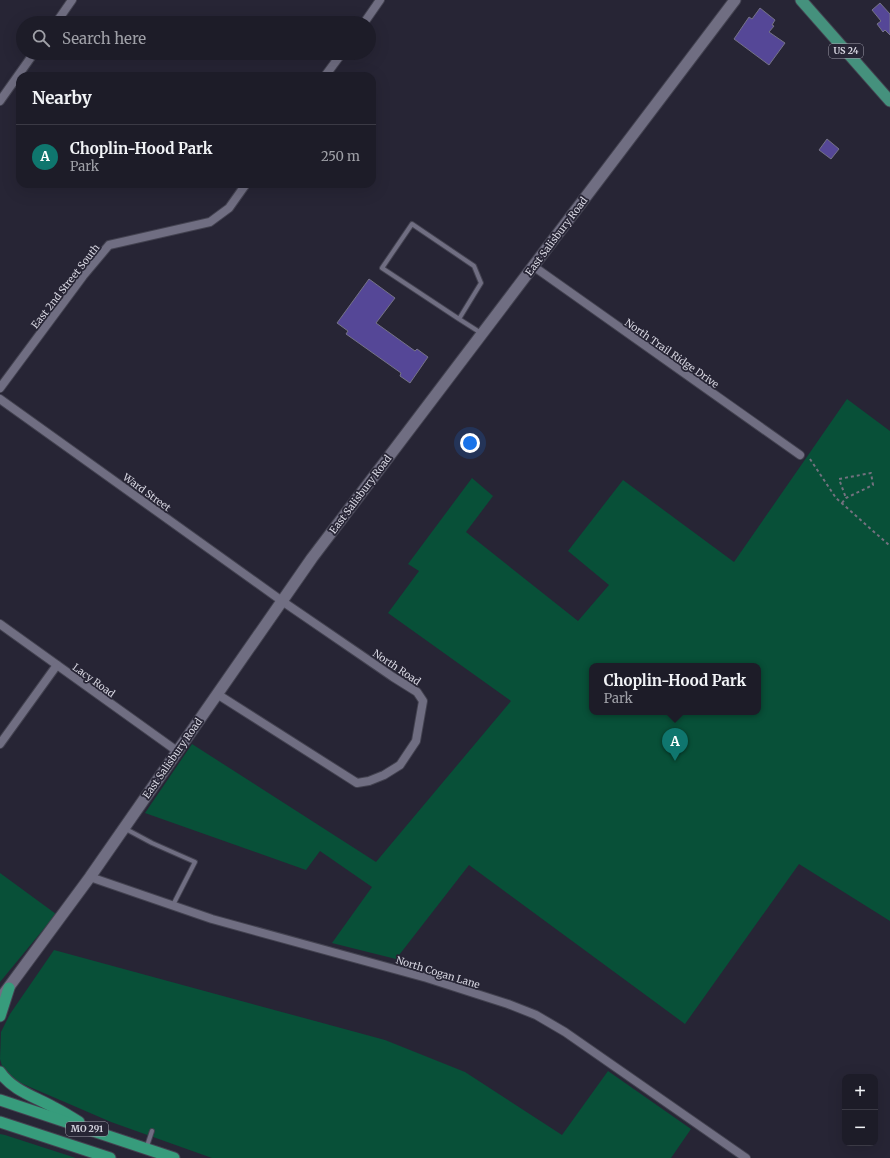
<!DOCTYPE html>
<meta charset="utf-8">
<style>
:root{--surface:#1d1c28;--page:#2a2934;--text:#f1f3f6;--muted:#a0a1a8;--line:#3b3a45;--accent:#0f766e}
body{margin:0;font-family:Merriweather,serif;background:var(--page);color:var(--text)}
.controls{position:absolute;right:12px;bottom:12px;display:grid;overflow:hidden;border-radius:8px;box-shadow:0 4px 16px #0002}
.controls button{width:36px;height:36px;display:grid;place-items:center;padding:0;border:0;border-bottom:1px solid var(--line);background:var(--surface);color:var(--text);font:20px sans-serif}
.you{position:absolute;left:470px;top:443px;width:14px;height:14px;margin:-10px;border:3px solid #fff;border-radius:50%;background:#1a73e8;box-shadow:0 0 0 6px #1a73e833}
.badge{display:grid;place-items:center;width:26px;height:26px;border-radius:50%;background:var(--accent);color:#fff;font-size:13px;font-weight:700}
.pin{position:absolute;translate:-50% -33px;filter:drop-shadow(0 1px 2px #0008)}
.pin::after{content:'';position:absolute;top:21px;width:14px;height:12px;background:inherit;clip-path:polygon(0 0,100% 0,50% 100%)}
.popup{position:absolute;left:589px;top:663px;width:172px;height:52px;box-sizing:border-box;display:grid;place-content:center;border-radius:8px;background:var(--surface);filter:drop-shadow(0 1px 3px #0005);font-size:13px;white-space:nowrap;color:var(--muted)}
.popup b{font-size:15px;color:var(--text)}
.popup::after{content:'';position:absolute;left:50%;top:100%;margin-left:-8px;border:8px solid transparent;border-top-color:var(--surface)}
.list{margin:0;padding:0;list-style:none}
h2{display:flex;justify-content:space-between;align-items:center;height:52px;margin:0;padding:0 16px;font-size:17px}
h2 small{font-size:13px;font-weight:400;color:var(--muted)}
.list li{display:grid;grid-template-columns:26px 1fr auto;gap:12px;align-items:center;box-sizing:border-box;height:64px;padding:0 16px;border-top:1px solid var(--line)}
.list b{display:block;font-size:15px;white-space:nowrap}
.list p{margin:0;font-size:13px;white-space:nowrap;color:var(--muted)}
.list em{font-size:13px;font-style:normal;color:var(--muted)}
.icon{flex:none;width:22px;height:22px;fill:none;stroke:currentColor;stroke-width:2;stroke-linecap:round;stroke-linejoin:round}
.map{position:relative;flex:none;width:890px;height:1158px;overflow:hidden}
.search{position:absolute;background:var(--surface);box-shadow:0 4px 16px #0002;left:16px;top:16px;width:360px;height:44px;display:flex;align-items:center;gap:10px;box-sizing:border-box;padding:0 14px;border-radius:22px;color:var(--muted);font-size:15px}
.panel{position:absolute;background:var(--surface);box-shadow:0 4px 16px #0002;left:16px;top:72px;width:360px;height:116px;border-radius:12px}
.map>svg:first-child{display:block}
.green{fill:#085038;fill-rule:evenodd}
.building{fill:#554797;stroke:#757387}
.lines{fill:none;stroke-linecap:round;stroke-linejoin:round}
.service-casing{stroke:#434250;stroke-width:6}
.minor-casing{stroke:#434250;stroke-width:10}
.secondary-casing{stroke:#434250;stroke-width:13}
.primary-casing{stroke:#434250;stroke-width:13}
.trunk-casing{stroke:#434250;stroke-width:13}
.path{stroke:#73717f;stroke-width:2;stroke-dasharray:3 3;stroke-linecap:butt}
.service{stroke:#706e82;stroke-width:4}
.minor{stroke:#706e82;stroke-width:8}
.secondary{stroke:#706e82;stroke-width:11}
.primary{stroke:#45917d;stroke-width:11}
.trunk{stroke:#379c7c;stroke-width:11}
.labels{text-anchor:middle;stroke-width:3.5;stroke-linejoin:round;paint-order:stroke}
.shield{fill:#272535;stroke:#a2a0ad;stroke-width:1}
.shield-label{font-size:9px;font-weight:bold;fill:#d6d5e0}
.street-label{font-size:10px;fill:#d6d5e0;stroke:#272535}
</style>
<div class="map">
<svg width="890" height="1158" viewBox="0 0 890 1158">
<rect width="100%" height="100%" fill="#272535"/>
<g class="green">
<path d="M847,399L890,431V921L799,864L685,1024L469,865L396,959L332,943L372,887L320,851L306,870L145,813L192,744L376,862L511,701L388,613L419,571L408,564L472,478L493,496L466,532L578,621L609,585L568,551L623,480L734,562ZM592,666H758V712H592Z"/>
<path d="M0,873L56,914L0,982Z"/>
<path d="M54,950L385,1040L465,1072L562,1135L608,1071L691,1129L671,1158H212L111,1122L16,1081L3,1069L0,1059L1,1032L10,1014Z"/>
<path d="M0,1134L5,1135L76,1158H0Z"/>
</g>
<g class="building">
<path d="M880,3L890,14V35L885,30L883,32L877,24L881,21L872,10Z"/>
<path d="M760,8L775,20L772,25L774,26L769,32L785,43L769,65L734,39L749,17L752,19Z"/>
<path d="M827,139L839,149L831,159L819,150Z"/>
<path d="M369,279L395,298L376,323L415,351L417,349L428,357L410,383L400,376L401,373L346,334L348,331L337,323Z"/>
</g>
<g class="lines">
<defs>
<g id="service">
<path d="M459,319L382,268L412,224L474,266L481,283L459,319L481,333"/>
<path d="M124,828L152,843L195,862L173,905"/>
<path d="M146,1149L152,1131"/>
</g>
<g id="minor">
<path d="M56,23L72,0"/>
<path d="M364,23L380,0"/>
<path d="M325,76L342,53"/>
<path d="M0,101L34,53"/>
<path d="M533,266L800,455"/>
<path d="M0,388L83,276L109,245L210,222L229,208L246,184"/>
<path d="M0,399L282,601L393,677L417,692L423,701L416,741L400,765L384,775L369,781L357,783L217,694"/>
<path d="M0,624L177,751"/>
<path d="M0,744L57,665"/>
<path d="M90,877L212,919L427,978L508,1004L536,1015L565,1032L746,1158"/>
</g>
<path id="secondary" d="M3,995L90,877L312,558L735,0"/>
<path id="primary" d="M801,0L890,101"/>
<g id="trunk">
<path d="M0,1016L9,988"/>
<path d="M0,1072C13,1091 36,1097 55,1108C63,1112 71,1117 79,1122"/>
<path d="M0,1100L174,1158"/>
<path d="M0,1122L110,1158"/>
</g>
</defs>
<use href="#service" class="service-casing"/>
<use href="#minor" class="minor-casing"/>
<use href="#secondary" class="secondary-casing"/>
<use href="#primary" class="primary-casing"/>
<use href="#trunk" class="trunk-casing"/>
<g class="path">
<path d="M810,459L836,498L890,546"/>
<path d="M842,503L846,498L873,485L871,473L839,479L846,498"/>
</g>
<use href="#service" class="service"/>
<use href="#minor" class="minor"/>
<use href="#secondary" class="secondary"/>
<use href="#primary" class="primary"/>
<use href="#trunk" class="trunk"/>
</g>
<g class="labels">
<g class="shield">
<rect x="829" y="44" width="34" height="14" rx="3"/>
<rect x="66" y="1122" width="42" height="14" rx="3"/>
</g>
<g class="shield-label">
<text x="846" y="54">US 24</text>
<text x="87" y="1132">MO 291</text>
</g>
<g class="street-label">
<text transform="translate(556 236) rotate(-53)" y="4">East Salisbury Road</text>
<text transform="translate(65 286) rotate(-52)" y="4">East 2nd Street South</text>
<text transform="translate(672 353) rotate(35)" y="4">North Trail Ridge Drive</text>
<text transform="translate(147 492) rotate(36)" y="4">Ward Street</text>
<text transform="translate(360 494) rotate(-53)" y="4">East Salisbury Road</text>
<text transform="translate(397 667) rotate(34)" y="4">North Road</text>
<text transform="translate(94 680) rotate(36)" y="4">Lacy Road</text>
<text transform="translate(172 758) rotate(-55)" y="4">East Salisbury Road</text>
<text transform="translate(438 972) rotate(17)" y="4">North Cogan Lane</text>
</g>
</g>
</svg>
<div class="controls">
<button>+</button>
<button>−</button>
</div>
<div class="you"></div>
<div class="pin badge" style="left:675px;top:761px">A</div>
<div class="popup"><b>Choplin-Hood Park</b>Park</div>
<div class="search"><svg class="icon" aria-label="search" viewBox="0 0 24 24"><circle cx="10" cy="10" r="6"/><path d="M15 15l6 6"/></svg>Search here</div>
<section class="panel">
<h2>Nearby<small></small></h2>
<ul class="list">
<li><span class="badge">A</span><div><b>Choplin-Hood Park</b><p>Park</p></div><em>250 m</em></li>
</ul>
</section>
</div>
